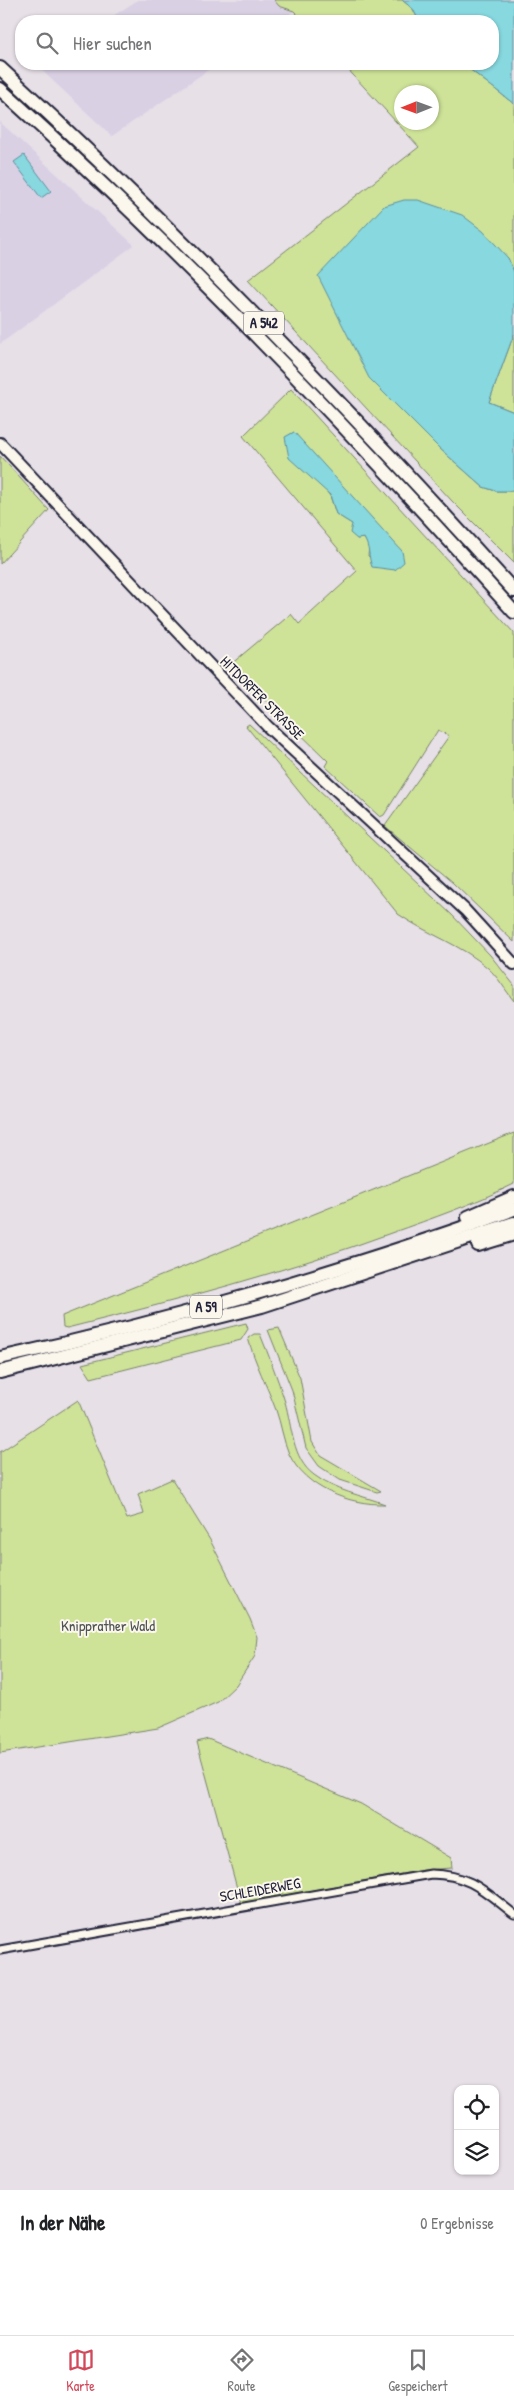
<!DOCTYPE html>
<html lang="de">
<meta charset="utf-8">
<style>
:root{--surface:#fff;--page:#f6f6f6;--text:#202124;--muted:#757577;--line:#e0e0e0;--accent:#d1495b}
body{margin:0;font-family:"Patrick Hand",sans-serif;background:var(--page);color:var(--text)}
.controls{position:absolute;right:15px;bottom:15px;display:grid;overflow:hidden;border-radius:10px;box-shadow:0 1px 4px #0004}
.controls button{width:45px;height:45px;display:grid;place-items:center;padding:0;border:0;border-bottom:1px solid var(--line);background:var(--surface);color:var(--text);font:25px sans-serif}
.compass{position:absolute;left:394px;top:85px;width:45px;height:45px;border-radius:50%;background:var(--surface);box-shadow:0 1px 4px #0004;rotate:269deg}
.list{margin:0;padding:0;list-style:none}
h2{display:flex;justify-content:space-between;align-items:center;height:65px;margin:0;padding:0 20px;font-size:21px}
h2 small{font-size:16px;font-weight:400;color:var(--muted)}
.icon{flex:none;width:28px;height:28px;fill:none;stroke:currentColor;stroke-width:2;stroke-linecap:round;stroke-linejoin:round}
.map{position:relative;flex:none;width:514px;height:2190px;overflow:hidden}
.search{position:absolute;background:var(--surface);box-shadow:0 1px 4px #0004;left:15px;right:15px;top:15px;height:55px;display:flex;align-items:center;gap:12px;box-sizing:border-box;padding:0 18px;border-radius:20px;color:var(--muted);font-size:19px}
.sheet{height:145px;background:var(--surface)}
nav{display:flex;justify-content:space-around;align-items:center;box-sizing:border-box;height:70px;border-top:1px solid var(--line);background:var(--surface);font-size:14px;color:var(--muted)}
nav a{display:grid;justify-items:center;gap:2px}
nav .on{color:var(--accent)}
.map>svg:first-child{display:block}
.built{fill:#d9d0e4}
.green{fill:#cee398;stroke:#78826a;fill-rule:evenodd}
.water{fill:#87d8df;stroke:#5f8f9d}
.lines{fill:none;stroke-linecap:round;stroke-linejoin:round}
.street-casing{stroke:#22223b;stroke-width:11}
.secondary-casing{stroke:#22223b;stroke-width:14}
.highway-casing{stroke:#22223b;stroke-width:16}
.street{stroke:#fbf7ec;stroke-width:7}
.secondary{stroke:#fbf7ec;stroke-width:10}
.highway{stroke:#fbf7ec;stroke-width:12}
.labels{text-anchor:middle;stroke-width:4;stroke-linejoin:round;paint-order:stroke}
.shield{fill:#fbf7ec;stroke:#636270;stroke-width:1}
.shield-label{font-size:14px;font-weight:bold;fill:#22223b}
.street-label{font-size:15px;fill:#22223b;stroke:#fbf7ec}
.park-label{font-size:15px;fill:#4d5252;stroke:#fbf7ec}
</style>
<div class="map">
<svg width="514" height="2190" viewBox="0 0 514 2190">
<rect width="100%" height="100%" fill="#e7e0e7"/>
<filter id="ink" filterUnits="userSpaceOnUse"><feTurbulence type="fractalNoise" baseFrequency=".02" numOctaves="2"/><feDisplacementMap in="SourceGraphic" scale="10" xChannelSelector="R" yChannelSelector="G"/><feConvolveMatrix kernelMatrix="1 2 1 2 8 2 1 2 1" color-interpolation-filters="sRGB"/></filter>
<g filter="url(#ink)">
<g class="built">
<path d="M138,0H274L279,6L294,11L279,21H105Z"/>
<path d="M39,64H217L112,136L36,65Z"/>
<path d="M0,122L134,245L0,344Z"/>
</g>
<g class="green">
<path d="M274,0H402L413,9L419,21H304L294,11L279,6Z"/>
<path d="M343,64H463L514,104V272L508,258L369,378L438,447L483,487L496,491H514V563L452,501L248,280L419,147ZM402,92H432V122H402Z"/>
<path d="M514,334V412L489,402Z"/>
<path d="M291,389L514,633V942L453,883L385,826L449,736L438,730L384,815L380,817L325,766L328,761L230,665L291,614L299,624L357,571L243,436ZM294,432L395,570L368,556L369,547L364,538L357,539L352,524L336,514L330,496L286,437Z"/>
<path d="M0,456L49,510L0,564Z"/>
<path d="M249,724L452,915L490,955L514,985V1001C506,991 498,977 488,968C462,945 427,934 398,914L246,726Z"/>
<path d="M514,1133V1184C474,1204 433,1218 391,1233C285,1272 176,1301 67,1328L63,1327L62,1316Z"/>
<path d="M246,1323L248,1329L241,1340L91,1378L82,1364Z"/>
<path d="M279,1328L300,1378L312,1442L320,1455L381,1491L377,1492L340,1480L319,1466L306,1448L292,1390L268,1330Z"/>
<path d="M254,1334H260C269,1356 278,1379 285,1402C292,1426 292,1459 314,1475C335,1491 361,1495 385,1504C349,1505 305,1488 289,1454C283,1440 281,1424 276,1410C267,1386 255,1363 248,1338Z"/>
<path d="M78,1400L127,1519L144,1514L138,1494L172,1479L210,1540L250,1619L257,1637L255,1656L236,1685L218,1702L158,1728L0,1753V1452Z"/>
<path d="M208,1739L361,1804L451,1858L452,1868L424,1870L241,1903L197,1742Z"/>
</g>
<g class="water">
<path d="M402,0H514V104L463,64H493V21H419L413,9Z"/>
<path d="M24,155L51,191L41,198L14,162Z"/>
<path d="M404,200H418L462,215L483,231L508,258L514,272V334L489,402L514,412V491H496L483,487L438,447L369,378L318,276L384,206Z"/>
<path d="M294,432L402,551L404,562L395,570L372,567C368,556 370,548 364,538L357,539L350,533L352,524L336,514L330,495L289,458L285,437Z"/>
</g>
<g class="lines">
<defs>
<path id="street" d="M0,1950L431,1874C471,1875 484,1891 514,1914"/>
<path id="secondary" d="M0,443L268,727L465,910L514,964"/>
<g id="highway">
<path d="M0,68C180,234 350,409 514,591"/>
<path d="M0,89C182,253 351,430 514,612"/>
<path d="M468,1217L514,1197"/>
<path d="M478,1245L514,1234"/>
<path d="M0,1358C120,1332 239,1300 356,1263C409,1246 462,1229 514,1209"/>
<path d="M0,1372L262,1306L514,1223"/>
</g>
</defs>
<use href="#street" class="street-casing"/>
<use href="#secondary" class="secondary-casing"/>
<use href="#highway" class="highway-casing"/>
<use href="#street" class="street"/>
<use href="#secondary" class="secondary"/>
<use href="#highway" class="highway"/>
</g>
</g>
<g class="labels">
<g class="shield">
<rect x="244" y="311.5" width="40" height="23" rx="4"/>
<rect x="190" y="1295.5" width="32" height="23" rx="4"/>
</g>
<g class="shield-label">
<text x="264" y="328">A 542</text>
<text x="206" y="1312">A 59</text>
</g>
<g class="street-label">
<text transform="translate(262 698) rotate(45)" y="5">HITDORFER STRASSE</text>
<text transform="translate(260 1890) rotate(-10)" y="5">SCHLEIDERWEG</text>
</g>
<g class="park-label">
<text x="108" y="1631">Knipprather Wald</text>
</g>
</g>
</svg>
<div class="controls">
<button><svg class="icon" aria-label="locate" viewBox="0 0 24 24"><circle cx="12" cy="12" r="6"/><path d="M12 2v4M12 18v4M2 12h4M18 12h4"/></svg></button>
<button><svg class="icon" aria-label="layers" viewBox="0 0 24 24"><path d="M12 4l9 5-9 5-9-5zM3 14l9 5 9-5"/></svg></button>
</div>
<svg class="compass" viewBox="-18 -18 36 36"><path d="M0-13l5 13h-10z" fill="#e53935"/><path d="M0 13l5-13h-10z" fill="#757577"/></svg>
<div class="search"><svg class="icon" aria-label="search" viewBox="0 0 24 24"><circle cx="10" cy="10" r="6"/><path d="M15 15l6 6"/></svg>Hier suchen</div>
</div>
<section class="sheet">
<h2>In der Nähe<small>0 Ergebnisse</small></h2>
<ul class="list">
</ul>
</section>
<nav>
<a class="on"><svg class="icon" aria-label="map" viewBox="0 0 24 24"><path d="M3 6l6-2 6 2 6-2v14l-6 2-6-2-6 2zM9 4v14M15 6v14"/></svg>Karte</a>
<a><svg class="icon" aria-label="directions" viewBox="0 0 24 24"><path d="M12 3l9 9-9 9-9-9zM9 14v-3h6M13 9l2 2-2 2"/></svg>Route</a>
<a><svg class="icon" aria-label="saved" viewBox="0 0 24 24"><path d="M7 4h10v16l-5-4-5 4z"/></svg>Gespeichert</a>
</nav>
